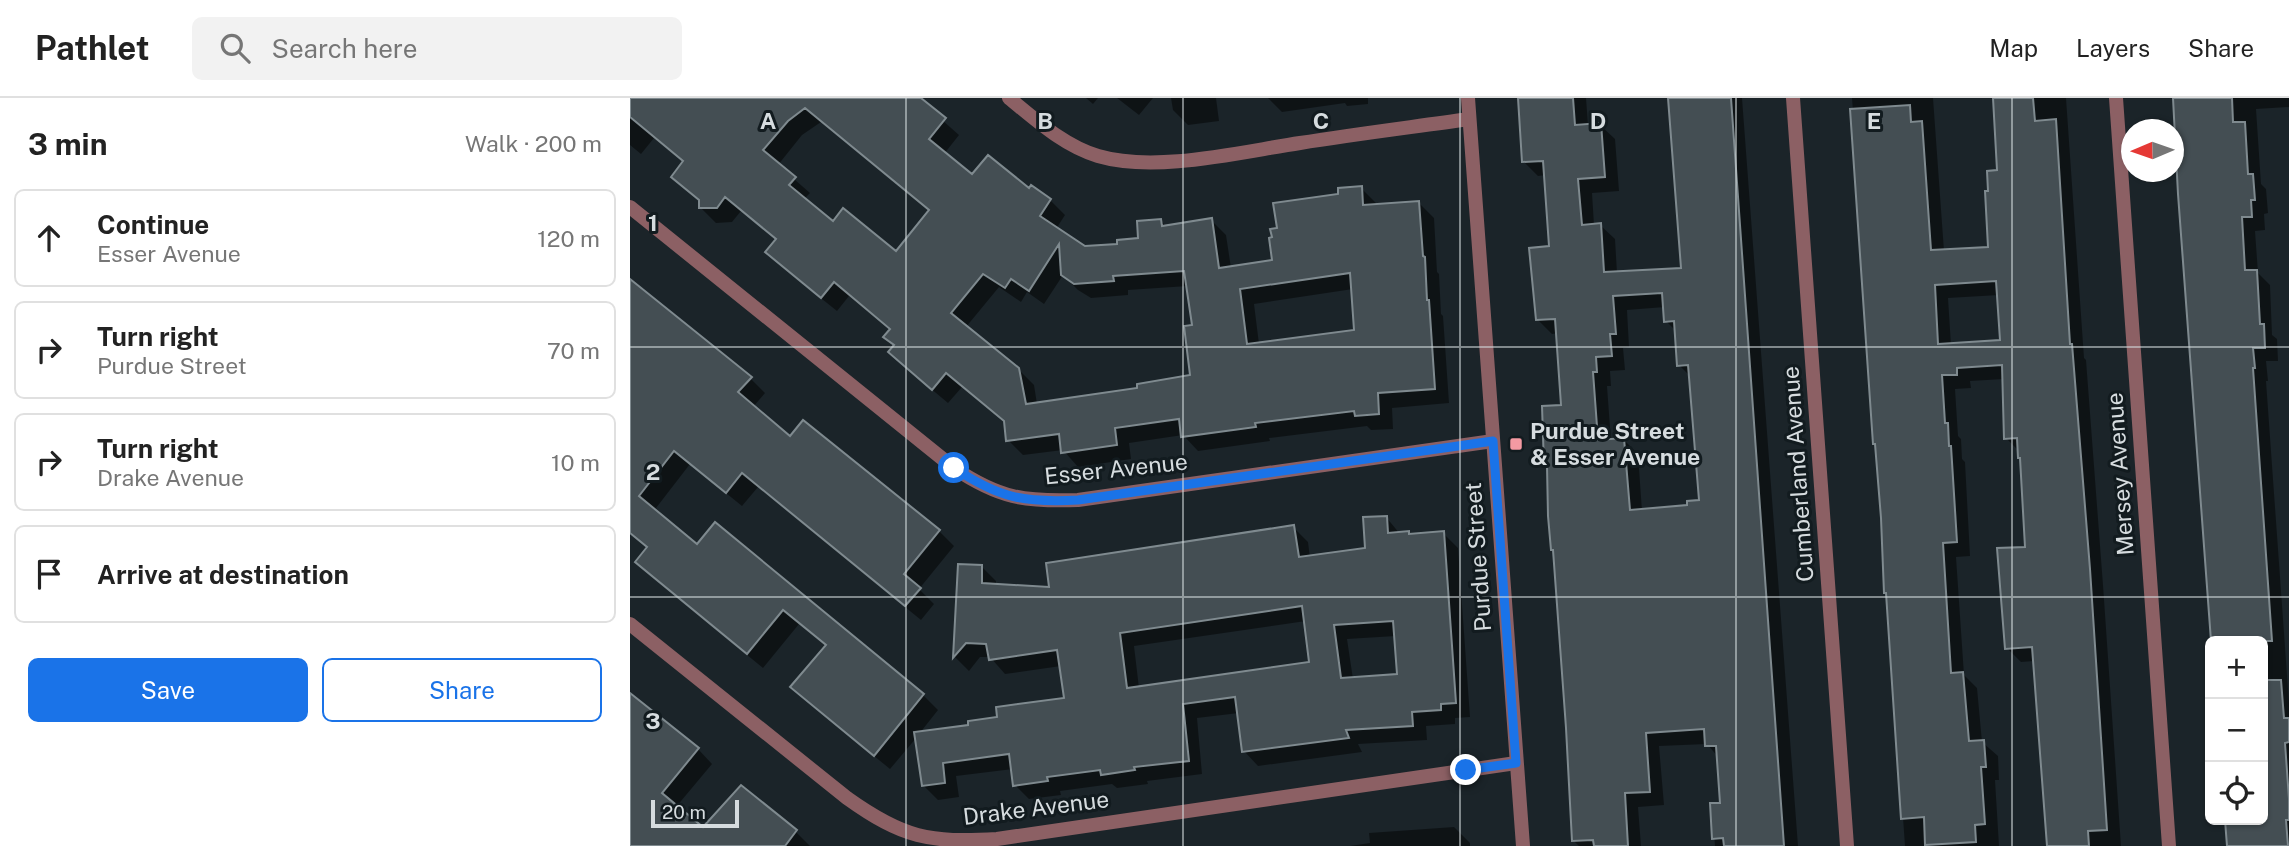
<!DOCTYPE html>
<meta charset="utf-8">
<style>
:root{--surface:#fff;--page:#f2f2f2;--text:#222;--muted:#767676;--line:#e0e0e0;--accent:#1a73e8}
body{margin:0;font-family:"Public Sans",sans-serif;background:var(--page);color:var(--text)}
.controls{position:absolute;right:21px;bottom:21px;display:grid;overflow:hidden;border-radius:10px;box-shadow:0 2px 5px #0004}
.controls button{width:63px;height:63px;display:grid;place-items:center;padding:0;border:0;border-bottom:2px solid var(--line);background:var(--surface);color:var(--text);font:35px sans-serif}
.compass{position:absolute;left:1491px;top:21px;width:63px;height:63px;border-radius:50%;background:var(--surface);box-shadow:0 2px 5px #0004;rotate:268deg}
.scale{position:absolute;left:21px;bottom:18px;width:88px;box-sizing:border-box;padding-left:7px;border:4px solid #d6dcdf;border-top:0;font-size:19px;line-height:24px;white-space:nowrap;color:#d6dcdf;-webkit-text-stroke:5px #121b1f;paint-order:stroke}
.stop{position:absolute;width:21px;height:21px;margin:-16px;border:5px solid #1a73e8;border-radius:50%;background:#fff}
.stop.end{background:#1a73e8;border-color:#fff;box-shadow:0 2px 7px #0008}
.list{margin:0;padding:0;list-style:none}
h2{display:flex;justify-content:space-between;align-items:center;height:91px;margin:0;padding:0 28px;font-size:30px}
h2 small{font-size:23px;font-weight:400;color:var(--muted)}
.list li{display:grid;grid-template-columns:46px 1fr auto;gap:21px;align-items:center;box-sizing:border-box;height:98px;margin:0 14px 14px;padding:0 14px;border:2px solid var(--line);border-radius:10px}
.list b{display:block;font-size:26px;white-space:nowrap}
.list p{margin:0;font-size:23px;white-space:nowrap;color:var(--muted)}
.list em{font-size:23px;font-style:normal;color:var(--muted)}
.actions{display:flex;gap:14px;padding:21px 28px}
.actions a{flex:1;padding:16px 0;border:2px solid var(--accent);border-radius:10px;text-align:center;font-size:24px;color:var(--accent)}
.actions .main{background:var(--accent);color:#fff}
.icon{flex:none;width:38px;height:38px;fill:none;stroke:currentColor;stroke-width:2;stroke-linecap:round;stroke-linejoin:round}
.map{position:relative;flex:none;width:1659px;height:748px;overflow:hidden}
header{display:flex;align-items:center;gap:42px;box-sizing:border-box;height:98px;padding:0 35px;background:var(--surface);border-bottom:2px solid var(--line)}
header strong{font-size:33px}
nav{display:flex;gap:38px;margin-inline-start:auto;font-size:24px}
.search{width:490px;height:63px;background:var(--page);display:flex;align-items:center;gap:18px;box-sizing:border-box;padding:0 24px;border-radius:10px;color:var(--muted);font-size:26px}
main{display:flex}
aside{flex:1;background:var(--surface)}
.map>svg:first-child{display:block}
.shadow{fill:#0007;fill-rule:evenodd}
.building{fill:#444e53;stroke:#7f8a8f;stroke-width:2;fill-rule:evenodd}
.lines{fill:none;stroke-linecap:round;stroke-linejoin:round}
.street{stroke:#8c6064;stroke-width:14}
.route{stroke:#1a73e8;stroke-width:9}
.grid{fill:none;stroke:#d6dcdf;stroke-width:2;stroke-opacity:0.55}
.poi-dot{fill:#f49aa2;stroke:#121b1f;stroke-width:2.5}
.labels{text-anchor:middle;stroke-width:6;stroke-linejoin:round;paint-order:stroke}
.poi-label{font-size:23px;font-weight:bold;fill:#d6dcdf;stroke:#121b1f;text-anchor:start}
.street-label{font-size:23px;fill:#d6dcdf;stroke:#121b1f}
.grid-label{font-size:23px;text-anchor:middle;font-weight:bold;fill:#d6dcdf;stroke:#121b1f;stroke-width:6;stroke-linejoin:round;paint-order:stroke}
</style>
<header>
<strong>Pathlet</strong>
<div class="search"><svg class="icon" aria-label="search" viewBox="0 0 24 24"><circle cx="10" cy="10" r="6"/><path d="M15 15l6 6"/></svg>Search here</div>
<nav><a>Map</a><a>Layers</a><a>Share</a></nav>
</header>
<main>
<aside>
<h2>3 min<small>Walk · 200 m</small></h2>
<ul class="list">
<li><svg class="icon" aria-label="ahead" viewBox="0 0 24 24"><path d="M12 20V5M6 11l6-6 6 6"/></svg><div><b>Continue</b><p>Esser Avenue</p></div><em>120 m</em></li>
<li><svg class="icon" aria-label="right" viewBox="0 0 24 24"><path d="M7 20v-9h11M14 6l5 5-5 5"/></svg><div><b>Turn right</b><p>Purdue Street</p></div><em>70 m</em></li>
<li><svg class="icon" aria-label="right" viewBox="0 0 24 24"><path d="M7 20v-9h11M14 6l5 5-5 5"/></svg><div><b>Turn right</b><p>Drake Avenue</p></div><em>10 m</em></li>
<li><svg class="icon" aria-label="arrive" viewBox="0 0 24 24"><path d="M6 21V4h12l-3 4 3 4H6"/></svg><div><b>Arrive at destination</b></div></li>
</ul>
<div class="actions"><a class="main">Save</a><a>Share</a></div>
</aside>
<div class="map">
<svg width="1659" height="748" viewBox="0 0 1659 748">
<rect width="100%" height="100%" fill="#1b2429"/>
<g class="shadow">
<path d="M0,0H287L329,37L314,56L342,79L400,92L401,90L420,102L435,117L426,131L455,150L489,148L510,142L531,123L537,129L581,122L596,137L601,170L644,164L710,97L731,90L746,105V108L789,105L804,120L807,174L809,176L811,216L813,218L819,305L762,310L763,331L741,332L737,328L639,340L640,343L568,353L553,337L499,345L501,361L448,369L433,352L393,357L378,342L376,326L332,289L318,305L275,269L265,248L261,232L219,198L207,213L152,169L137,154L147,142L111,113L102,124L86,125L71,110V104L43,79L55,65L24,40L11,56L0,47ZM191,24L300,114L266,156L203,125L174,101L180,95L148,67L172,37ZM433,177L448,192L461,200L498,197V192L558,188L564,228L562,279L509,292L407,306L404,287L388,271L336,229L369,189L391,204L397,194L414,206ZM723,191L726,233L629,246L624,206Z"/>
<path d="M456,0H468L463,6Z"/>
<path d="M487,0H523L509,17Z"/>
<path d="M541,0H586L589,23L558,27L543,12Z"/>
<path d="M638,0H738V6L717,8L715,5L652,14Z"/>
<path d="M890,0H956L958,27H970L985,41L989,93L962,95L964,127H970L985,141L987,175L1053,171L1040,0H1112L1168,748H1085L1082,707L1092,706L1089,660L1077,646L1029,648L1034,707L1008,709L1011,748H949L944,743L918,370L916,367L933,308L928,235L922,236L907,221L921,150L916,77L908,78L893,63ZM1035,209L1036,223L1047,234L1049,267L1061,279L1071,404L1059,409L1012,413L1008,356L994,342L981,343L977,288H981L980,273L995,272L993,250L999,249L997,212Z"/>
<path d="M1222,0H1303L1314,153L1360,150V95L1369,74L1364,0H1436L1454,260L1456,262L1473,487L1491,748H1419L1405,563L1391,564L1377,550L1397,450L1390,354L1376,340L1374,281L1340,283L1341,290L1325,291L1328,338L1331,341L1332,361L1335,364L1340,458L1326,459L1334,577L1347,590L1352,644L1368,658L1369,682H1365L1369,748H1275ZM1369,197L1371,244L1321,247L1318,200Z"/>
<path d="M1543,0H1659V9L1626,11L1631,86L1636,91L1638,115L1634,116L1635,132L1625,133L1628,175L1640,187L1642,237L1647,241L1648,263H1636L1638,283H1636L1659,605V748H1598L1596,722H1633V543H1583Z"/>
<path d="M0,182L120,280L135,295L123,309L160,340L309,433L324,448L289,491L304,506L291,522L128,389L112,408L60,366L26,410L34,419L33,420L67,448L85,427L293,597L308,612L289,636L340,629L436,602L431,568L375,576L360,559H350L339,573L325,559L330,468L352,469L366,483V487L421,490L663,429L678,444L680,460L737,451L756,419L770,436L779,435L781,438L813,435L828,450L840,619L825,620V626L796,628L797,642L728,646L732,654L628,668L614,653L609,615L567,620L572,676L517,683L518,686L487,690L482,686L430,693L431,697L399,701L385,687L383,671L326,678L329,699L308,702L293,687L287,639L260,671L178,604L163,589L197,549L169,526L133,570L22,479L7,464L18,450L0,435ZM676,523L681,565L509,590L504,548ZM766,538L769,578L723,581L717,541Z"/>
<path d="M0,596L68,651L82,666L46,709L74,731L111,689L166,734L180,748H0Z"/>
<path d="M824,729L840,745V748H720L740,745L739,735Z"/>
</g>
<g class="building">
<path d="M0,0H291L316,20L299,41L342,76L358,57L399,90L401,87L421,101L410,118L455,148L487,146V142L508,140L507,123L531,121L532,128L582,120L589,170L642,162L639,140L642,139L640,131L647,130L643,105L708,96V90L732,88L733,107L789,103L793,158L795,159L797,202H799L805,291L748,295L749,316L725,318L724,313L625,325L626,329L551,339L549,321L485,330L487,347L431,355L429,336L376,343L374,323L316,275L302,292L258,254L264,247L253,239L260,231L204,184L191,200L135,154L146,141L95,99L87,110H69V102L41,79L53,63L0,19ZM175,10L299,112L266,153L213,110L203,123L159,87L166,79L133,52L158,23ZM429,146L431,177L444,186L484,183L483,178L554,173L562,227L554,228L560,277L507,286V290L396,306L389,270L321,215L353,176L375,190L381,181L399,193ZM720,175L724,232L617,246L610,191Z"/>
<path d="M888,0H943L945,27L971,25L975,79L948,81L952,127L971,125L974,174L1051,170L1038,0H1101L1154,748H1094L1093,740L1082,741L1080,705H1090L1086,648H1075L1074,631L1016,635L1020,694L995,695L998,748H964L963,742L942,743L936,630L923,452H921L918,418L917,368H914L912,308L931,307L925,221L906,222L899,150L919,148L913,63L892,64ZM1032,195L1034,224L1044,223L1047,268L1058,267L1069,402L1057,403V407L1000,412L994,340L968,342L963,274H967L966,259L982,258L980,236H986L983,198Z"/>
<path d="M1363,0H1403L1405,23L1426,21L1440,246H1442L1460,471L1477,732L1458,733L1459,748H1417L1402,549L1375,551L1367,450L1395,449L1390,360H1388L1387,340L1374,341L1372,267L1327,270V277H1312L1315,325H1318L1319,348H1321L1327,444L1313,445L1321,575L1333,574L1339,643L1354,642L1356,669H1351L1355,726L1345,727L1346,744L1295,747L1294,719L1271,721L1256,495H1254L1251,420L1245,346H1243L1220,11L1280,7L1281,24L1292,23L1301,152L1358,149L1355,93H1358L1357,73L1367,72ZM1366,183L1370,242L1308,246L1305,187Z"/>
<path d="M1543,0H1602L1603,24H1615L1618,76H1623L1625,102H1621L1622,119H1612L1615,172H1627L1630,226H1634L1635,250H1623L1625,270H1623L1642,543H1581L1548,96Z"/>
<path d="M0,181L122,279L108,294L160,338L173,322L310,432L274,476L291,490L275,508L112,375L96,395L44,353L9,398L67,446L85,424L294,596L244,658L160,589L196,547L153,512L117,556L5,464L17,449L0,435Z"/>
<path d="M757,418L758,435L779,433V436L814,433L826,605L811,606V612L782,614L783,628L716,632L719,640L612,654L605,599L553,606L559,663L504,669L505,672L471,677L470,672L417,679L418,683L383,688L379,656L313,665L315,685L292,688L284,634L338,627V623L367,619L366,609L434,600L427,552L359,562L356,546L336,545L323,560L328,466L352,467V485L419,489L416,465L664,427L669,459L735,450L733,419ZM672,508L679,564L497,590L490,535ZM763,523L767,576L711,580L704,527Z"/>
<path d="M1633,582H1651L1654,620H1659V644L1655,645L1659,701V722H1656L1658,748H1597L1595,722H1633Z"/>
<path d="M0,595L69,650L32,695L73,729L111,687L167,732L155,748H0Z"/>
</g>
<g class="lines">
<g class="street">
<path d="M379,0C406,22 434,48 468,58C526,75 610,54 670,45C726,36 783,29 839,21"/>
<path d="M838,0L893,748"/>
<path d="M1163,0L1217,748"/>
<path d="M1486,0L1539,748"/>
<path d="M0,109L324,370C369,400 394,404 448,402L863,343"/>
<path d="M0,526L217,700C273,740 299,745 367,741L886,665"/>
</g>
</g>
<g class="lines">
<path class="route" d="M324,370C369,400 394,405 448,402L863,343L886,665L836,672"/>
</g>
<path class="grid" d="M276,0V748M553,0V748M830,0V748M1106,0V748M1382,0V748M0,249H1659M0,499H1659"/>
<rect class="poi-dot" x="879" y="339" width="14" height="14" rx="3.5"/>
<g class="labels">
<g class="poi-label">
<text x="900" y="341">Purdue Street<tspan x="900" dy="26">&amp; Esser Avenue</tspan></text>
</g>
<g class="street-label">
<text transform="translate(486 371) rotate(-6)" y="8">Esser Avenue</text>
<text transform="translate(1168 376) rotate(-94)" y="8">Cumberland Avenue</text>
<text transform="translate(1490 376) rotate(-94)" y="8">Mersey Avenue</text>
<text transform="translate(848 459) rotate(-94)" y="8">Purdue Street</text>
<text transform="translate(406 710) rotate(-7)" y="8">Drake Avenue</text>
</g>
</g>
<g class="grid-label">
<text x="138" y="31">A</text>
<text x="415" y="31">B</text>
<text x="691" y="31">C</text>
<text x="968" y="31">D</text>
<text x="1244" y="31">E</text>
<text x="23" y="133">1</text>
<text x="23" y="382">2</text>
<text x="23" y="631">3</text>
</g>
</svg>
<div class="controls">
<button>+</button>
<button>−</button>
<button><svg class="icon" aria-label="locate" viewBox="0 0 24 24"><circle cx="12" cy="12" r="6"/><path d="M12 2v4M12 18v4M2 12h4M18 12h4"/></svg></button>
</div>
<svg class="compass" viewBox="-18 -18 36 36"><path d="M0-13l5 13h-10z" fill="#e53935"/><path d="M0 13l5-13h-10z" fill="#767676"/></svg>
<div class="scale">20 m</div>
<div class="stop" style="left:324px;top:370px"></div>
<div class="stop end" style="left:836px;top:672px"></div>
</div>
</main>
